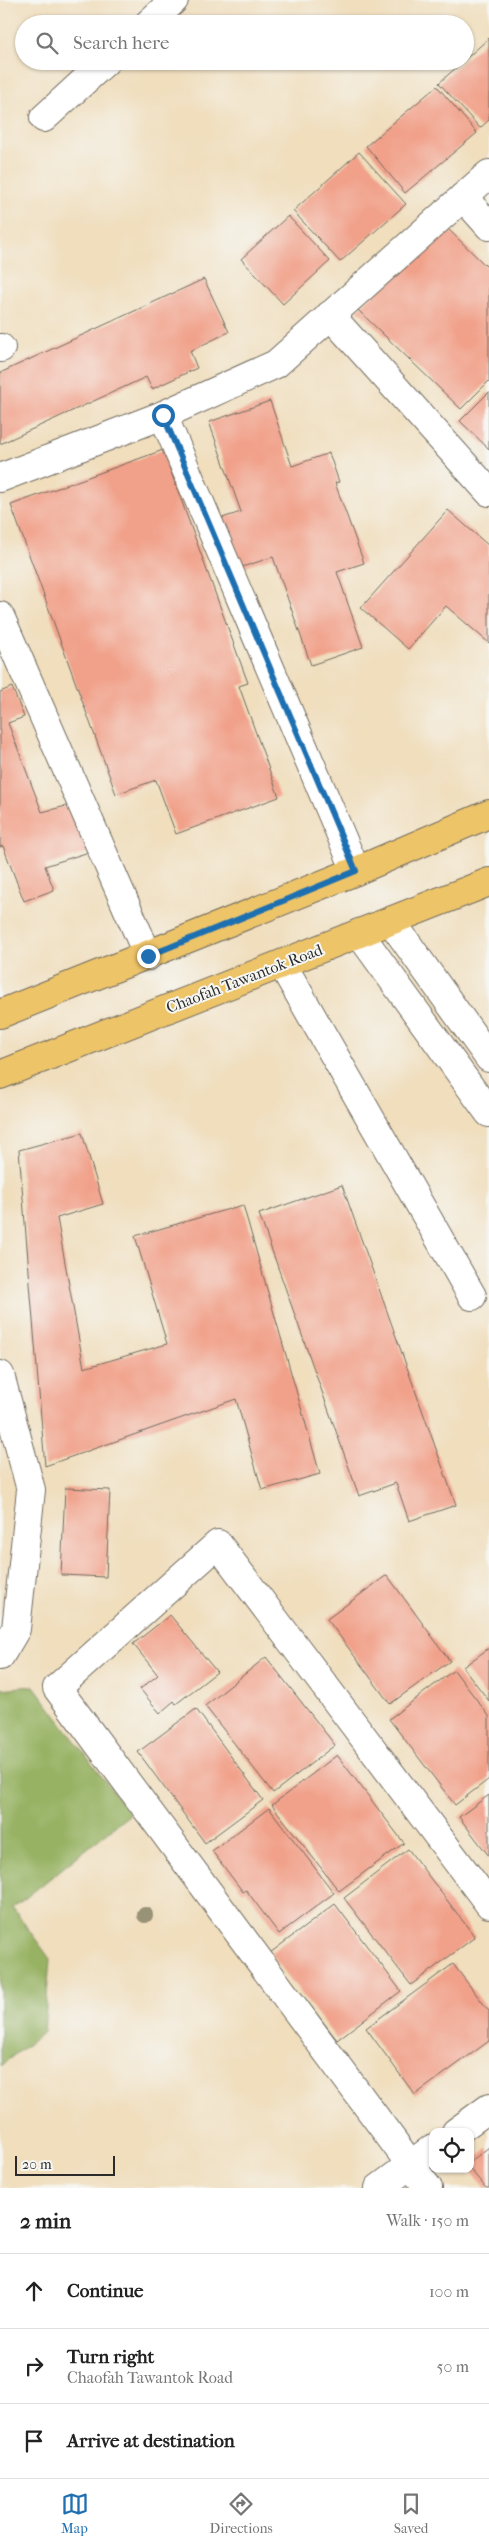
<!DOCTYPE html>
<meta charset="utf-8">
<style>
:root{--surface:#fff;--page:#f6f6f6;--text:#222;--muted:#767676;--line:#e0e0e0;--accent:#1f6fb2}
body{margin:0;font-family:"IM FELL French Canon",serif;background:var(--page);color:var(--text)}
.controls{position:absolute;right:15px;bottom:15px;display:grid;overflow:hidden;border-radius:10px;box-shadow:0 1px 4px #0004}
.controls button{width:45px;height:45px;display:grid;place-items:center;padding:0;border:0;border-bottom:1px solid var(--line);background:var(--surface);color:var(--text);font:25px sans-serif}
.scale{position:absolute;left:15px;bottom:12px;width:100px;box-sizing:border-box;padding-left:5px;border:2px solid #2b2b2b;border-top:0;font-size:14px;line-height:18px;white-space:nowrap;color:#2b2b2b;-webkit-text-stroke:4px #f6f6f2;paint-order:stroke}
.stop{position:absolute;width:15px;height:15px;margin:-11px;border:4px solid #1f6fb2;border-radius:50%;background:#fff}
.stop.end{background:#1f6fb2;border-color:#fff;box-shadow:0 1px 5px #0008}
.list{margin:0;padding:0;list-style:none}
h2{display:flex;justify-content:space-between;align-items:center;height:65px;margin:0;padding:0 20px;font-size:21px}
h2 small{font-size:16px;font-weight:400;color:var(--muted)}
.list li{display:grid;grid-template-columns:32px 1fr auto;gap:15px;align-items:center;box-sizing:border-box;height:75px;padding:0 20px;border-top:1px solid var(--line)}
.list b{display:block;font-size:19px;white-space:nowrap}
.list p{margin:0;font-size:16px;white-space:nowrap;color:var(--muted)}
.list em{font-size:16px;font-style:normal;color:var(--muted)}
.icon{flex:none;width:28px;height:28px;fill:none;stroke:currentColor;stroke-width:2;stroke-linecap:round;stroke-linejoin:round}
.map{position:relative;flex:none;width:489px;height:2188px;overflow:hidden}
.search{position:absolute;background:var(--surface);box-shadow:0 1px 4px #0004;left:15px;right:15px;top:15px;height:55px;display:flex;align-items:center;gap:12px;box-sizing:border-box;padding:0 18px;border-radius:28px;color:var(--muted);font-size:19px}
.sheet{height:290px;background:var(--surface)}
nav{display:flex;justify-content:space-around;align-items:center;box-sizing:border-box;height:70px;border-top:1px solid var(--line);background:var(--surface);font-size:14px;color:var(--muted)}
nav a{display:grid;justify-items:center;gap:2px}
nav .on{color:var(--accent)}
.map>svg:first-child{display:block}
.forest{fill:#97b263;stroke:#616e47}
.building{fill:#f1a089}
.lines{fill:none;stroke-linecap:round;stroke-linejoin:round}
.minor-casing{stroke:#706a5e;stroke-width:30}
.major-casing{stroke:#706a5e;stroke-width:30}
.minor{stroke:#fff;stroke-width:28}
.major{stroke:#eec469;stroke-width:28}
.tree{fill:#989276}
.route{stroke:#1f6fb2;stroke-width:6}
.labels{text-anchor:middle;stroke-width:4;stroke-linejoin:round;paint-order:stroke}
.street-label{font-size:16px;fill:#2b2b2b;stroke:#f6f6f2}
</style>
<div class="map">
<svg width="489" height="2188" viewBox="0 0 489 2188">
<rect width="100%" height="100%" fill="#f6f6f2"/>
<filter id="ink" filterUnits="userSpaceOnUse"><feTurbulence type="fractalNoise" baseFrequency=".02" numOctaves="2"/><feDisplacementMap in="SourceGraphic" scale="10" xChannelSelector="R" yChannelSelector="G"/><feConvolveMatrix kernelMatrix="1 2 1 2 8 2 1 2 1" color-interpolation-filters="sRGB"/></filter>
<filter id="wash" filterUnits="userSpaceOnUse"><feTurbulence type="fractalNoise" baseFrequency=".0096" numOctaves="4" result="noise"/><feDisplacementMap in="SourceGraphic" scale="20" xChannelSelector="R" yChannelSelector="G"/><feGaussianBlur stdDeviation="1.12" result="paint"/><feColorMatrix in="noise" values="0 0 0 0 0 0 0 0 0 0 0 0 0 0 0 0 0 1.4 0 .05"/><feComposite in="paint" operator="in"/></filter>
<g filter="url(#wash)">
<rect width="100%" height="100%" fill="#f0debd"/>
<path class="forest" d="M34,1686L130,1814L13,1908L50,1959L44,2032L0,2066V1689Z"/>
<g id="blocks">
<g class="building">
<path d="M489,38V120L480,128L439,83Z"/>
<path d="M437,86L477,133L405,193L366,146Z"/>
<path d="M359,152L406,204L340,262L293,211Z"/>
<path d="M288,216L330,261L283,304L241,259Z"/>
<path d="M443,224L486,266L489,264V381L461,409L358,310Z"/>
<path d="M204,279L229,332L190,351L197,368L152,389L146,377L0,444V373Z"/>
<path d="M489,392V449L460,421Z"/>
<path d="M270,401L292,466L329,453L339,482L335,483L364,563L337,572L363,647L311,665L273,557L239,568L222,518L241,512L209,422Z"/>
<path d="M163,450L248,683L239,686L279,797L176,834L156,780L116,794L11,505Z"/>
<path d="M448,510L489,546V643L446,606L408,649L361,608Z"/>
<path d="M12,687L24,717L8,723L42,812L70,805L89,852L45,866L54,890L24,901L3,846L0,847V692Z"/>
<path d="M82,1133L103,1204L57,1218L84,1368L167,1344L135,1236L243,1205L320,1474L262,1490L236,1399L45,1466L19,1150Z"/>
<path d="M342,1185L456,1505L409,1521L396,1483L359,1496L259,1214Z"/>
<path d="M65,1488L110,1490L106,1577L61,1575Z"/>
<path d="M387,1575L450,1661L390,1704L327,1619Z"/>
<path d="M170,1615L217,1672L176,1704L174,1701L160,1713L140,1689L158,1675L133,1644Z"/>
<path d="M489,1648V1701L463,1667Z"/>
<path d="M266,1657L335,1745L273,1793L205,1706Z"/>
<path d="M454,1670L489,1716V1779L455,1805L389,1719Z"/>
<path d="M196,1709L263,1800L205,1843L138,1752Z"/>
<path d="M337,1755L404,1843L339,1891L272,1805Z"/>
<path d="M489,1795V1856L459,1817Z"/>
<path d="M269,1808L334,1893L279,1934L246,1890L243,1892L212,1851Z"/>
<path d="M408,1849L475,1937L411,1985L344,1898Z"/>
<path d="M335,1904L401,1991L337,2040L270,1953Z"/>
<path d="M453,1964L489,2011V2041L415,2095L366,2028Z"/>
<path d="M489,2147V2188H486L470,2169V2162Z"/>
</g>
</g>
</g>
<g filter="url(#ink)">
<use href="#blocks" fill-opacity="0" stroke="#706a5e" stroke-width="1"/>
<g class="lines">
<defs>
<g id="minor">
<path d="M148,24L174,0"/>
<path d="M44,118L106,61"/>
<path d="M463,197L489,226"/>
<path d="M330,315L489,492"/>
<path d="M0,348H1"/>
<path d="M163,415L356,871"/>
<path d="M0,478L163,415L276,364L489,174"/>
<path d="M0,616L148,956"/>
<path d="M391,921L489,1058"/>
<path d="M359,933L489,1113"/>
<path d="M282,964L472,1296"/>
<path d="M0,1375L31,1490L16,1629L0,1656"/>
<path d="M456,2132L489,2108"/>
<path d="M379,2188L433,2148"/>
<path d="M428,2188L57,1688L218,1544L489,1904"/>
</g>
<g id="major">
<path d="M0,1014L356,871L489,814"/>
<path d="M0,1075L489,882"/>
</g>
</defs>
<use href="#minor" class="minor-casing"/>
<use href="#major" class="major-casing"/>
<use href="#minor" class="minor"/>
<use href="#major" class="major"/>
</g>
<circle class="tree" cx="145" cy="1915" r="8"/>
</g>
<g class="lines" filter="url(#ink)">
<path class="route" d="M148,956L356,871L163,415"/>
</g>
<g class="labels">
<g class="street-label">
<text transform="translate(244 978) rotate(-21)" y="6">Chaofah Tawantok Road</text>
</g>
</g>
</svg>
<div class="controls">
<button><svg class="icon" aria-label="locate" viewBox="0 0 24 24"><circle cx="12" cy="12" r="6"/><path d="M12 2v4M12 18v4M2 12h4M18 12h4"/></svg></button>
</div>
<div class="scale">20 m</div>
<div class="stop" style="left:163px;top:415px"></div>
<div class="stop end" style="left:148px;top:956px"></div>
<div class="search"><svg class="icon" aria-label="search" viewBox="0 0 24 24"><circle cx="10" cy="10" r="6"/><path d="M15 15l6 6"/></svg>Search here</div>
</div>
<section class="sheet">
<h2>2 min<small>Walk · 150 m</small></h2>
<ul class="list">
<li><svg class="icon" aria-label="ahead" viewBox="0 0 24 24"><path d="M12 20V5M6 11l6-6 6 6"/></svg><div><b>Continue</b></div><em>100 m</em></li>
<li><svg class="icon" aria-label="right" viewBox="0 0 24 24"><path d="M7 20v-9h11M14 6l5 5-5 5"/></svg><div><b>Turn right</b><p>Chaofah Tawantok Road</p></div><em>50 m</em></li>
<li><svg class="icon" aria-label="arrive" viewBox="0 0 24 24"><path d="M6 21V4h12l-3 4 3 4H6"/></svg><div><b>Arrive at destination</b></div></li>
</ul>
</section>
<nav>
<a class="on"><svg class="icon" aria-label="map" viewBox="0 0 24 24"><path d="M3 6l6-2 6 2 6-2v14l-6 2-6-2-6 2zM9 4v14M15 6v14"/></svg>Map</a>
<a><svg class="icon" aria-label="directions" viewBox="0 0 24 24"><path d="M12 3l9 9-9 9-9-9zM9 14v-3h6M13 9l2 2-2 2"/></svg>Directions</a>
<a><svg class="icon" aria-label="saved" viewBox="0 0 24 24"><path d="M7 4h10v16l-5-4-5 4z"/></svg>Saved</a>
</nav>
